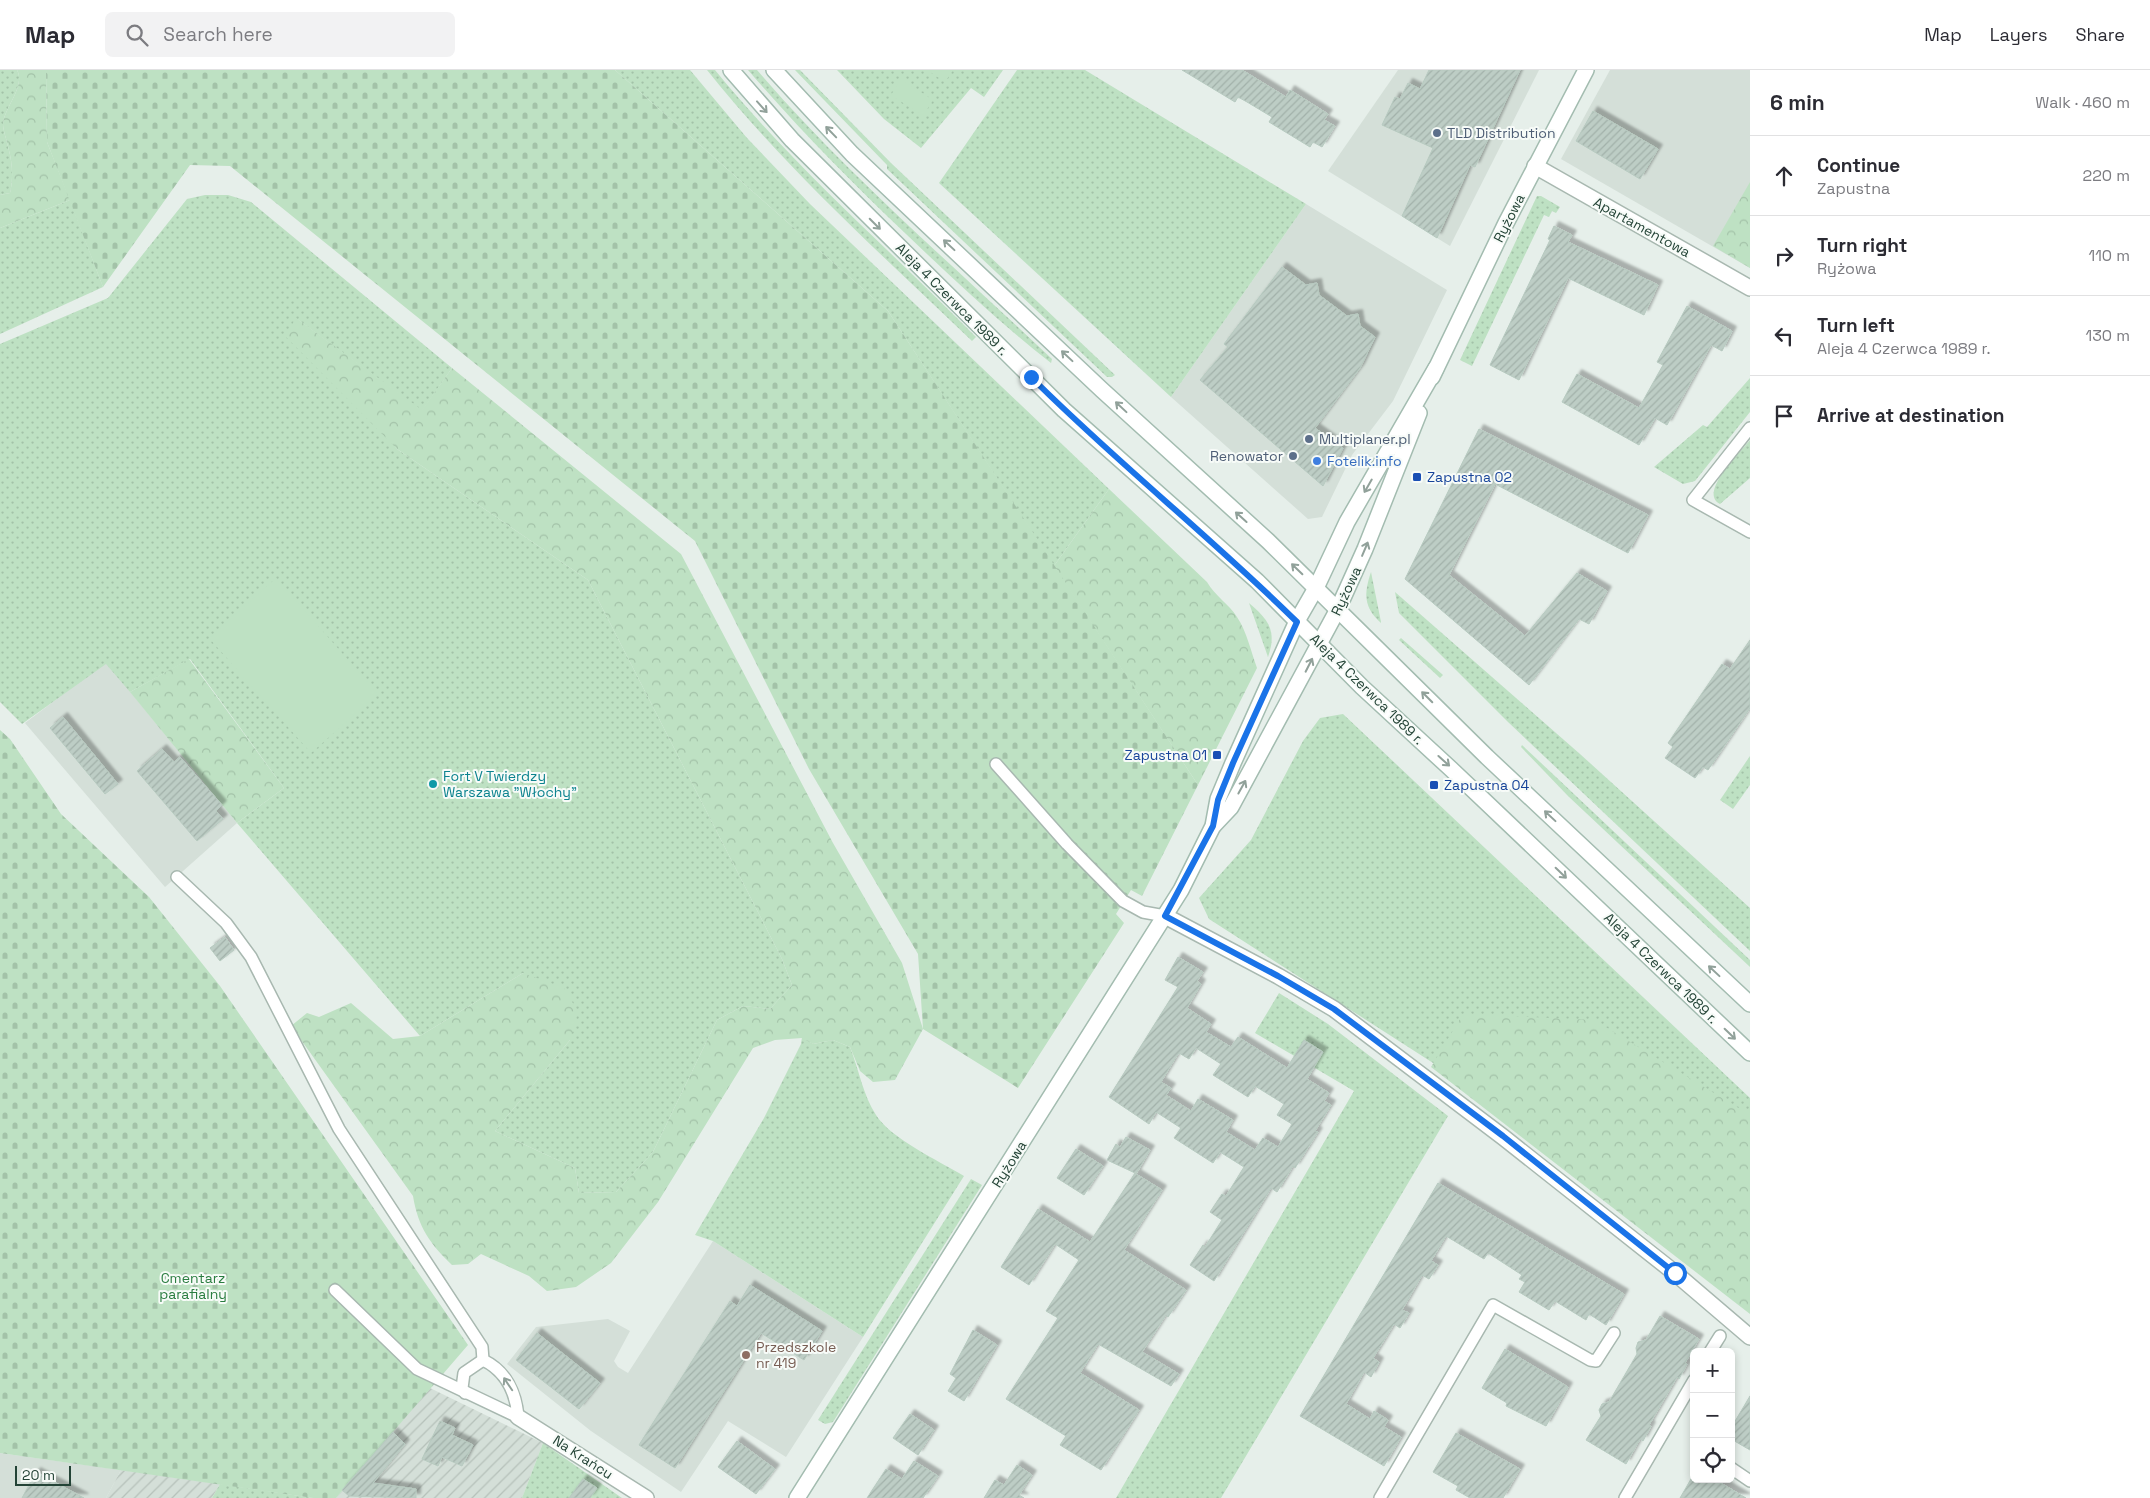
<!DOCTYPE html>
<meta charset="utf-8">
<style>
:root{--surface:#fff;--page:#f2f2f3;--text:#2b2b33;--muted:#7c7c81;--line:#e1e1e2}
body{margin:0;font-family:"Space Grotesk",sans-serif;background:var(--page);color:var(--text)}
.controls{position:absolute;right:15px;bottom:15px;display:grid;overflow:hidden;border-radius:8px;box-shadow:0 2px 8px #0003}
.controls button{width:45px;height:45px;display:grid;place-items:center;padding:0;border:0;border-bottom:1px solid var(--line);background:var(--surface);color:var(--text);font:25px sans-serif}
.scale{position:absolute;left:15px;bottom:12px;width:56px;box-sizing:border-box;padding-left:5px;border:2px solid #234336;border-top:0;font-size:14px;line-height:18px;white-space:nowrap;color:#234336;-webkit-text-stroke:4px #f7fbf8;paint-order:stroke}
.stop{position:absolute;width:15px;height:15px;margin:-11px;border:4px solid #1a73e8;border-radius:50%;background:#fff}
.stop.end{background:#1a73e8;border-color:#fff;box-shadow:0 1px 5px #0008}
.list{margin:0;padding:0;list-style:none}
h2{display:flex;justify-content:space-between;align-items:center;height:65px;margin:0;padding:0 20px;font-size:21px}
h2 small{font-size:16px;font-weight:400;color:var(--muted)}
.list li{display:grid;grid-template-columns:32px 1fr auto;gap:15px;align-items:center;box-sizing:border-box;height:80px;padding:0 20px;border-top:1px solid var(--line)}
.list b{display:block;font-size:19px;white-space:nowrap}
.list p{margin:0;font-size:16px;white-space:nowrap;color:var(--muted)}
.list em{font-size:16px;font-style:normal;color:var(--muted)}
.icon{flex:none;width:28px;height:28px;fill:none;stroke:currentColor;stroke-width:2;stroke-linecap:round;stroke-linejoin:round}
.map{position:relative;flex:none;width:1750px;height:1428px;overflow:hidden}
header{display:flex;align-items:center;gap:30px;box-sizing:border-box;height:70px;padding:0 25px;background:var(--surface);border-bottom:1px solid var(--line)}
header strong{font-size:24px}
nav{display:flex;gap:28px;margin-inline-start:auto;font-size:18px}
.search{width:350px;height:45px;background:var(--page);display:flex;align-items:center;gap:12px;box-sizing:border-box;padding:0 18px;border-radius:8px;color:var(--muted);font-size:19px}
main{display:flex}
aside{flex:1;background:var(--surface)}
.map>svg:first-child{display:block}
.built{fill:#d4dfd8}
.industrial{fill:url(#industrial-furrows)}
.green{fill:url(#green-dots)}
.forest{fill:url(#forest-crowns)}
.cemetery{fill:url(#cemetery-stones)}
.pitch{fill:#bee1c3}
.building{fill:url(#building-hatch);stroke:#b7cac0;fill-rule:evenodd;filter:url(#shadow)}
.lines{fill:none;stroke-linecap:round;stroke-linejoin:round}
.lane-casing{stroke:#a8b8b0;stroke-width:14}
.street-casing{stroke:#a8b8b0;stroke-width:18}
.secondary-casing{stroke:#a3bcb0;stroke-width:18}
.lane{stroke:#fff;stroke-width:11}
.street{stroke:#fff;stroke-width:15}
.secondary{stroke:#fff;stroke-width:15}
.oneway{stroke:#91a19a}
.route{stroke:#1a73e8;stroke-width:6}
.service-dot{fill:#5c6f8a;stroke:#f7fbf8;stroke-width:2}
.shop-dot{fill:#3f7fe0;stroke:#f7fbf8;stroke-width:2}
.transit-dot{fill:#1a4fb4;stroke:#f7fbf8;stroke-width:2}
.culture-dot{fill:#0f9aa8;stroke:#f7fbf8;stroke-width:2}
.education-dot{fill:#8d6e63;stroke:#f7fbf8;stroke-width:2}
.labels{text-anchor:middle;stroke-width:4;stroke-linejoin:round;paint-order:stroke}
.service-label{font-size:14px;fill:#4e5e75;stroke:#f7fbf8;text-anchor:start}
.street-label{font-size:14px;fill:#234336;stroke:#f7fbf8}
.shop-label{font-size:14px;fill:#366cbe;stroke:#f7fbf8;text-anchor:start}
.transit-label{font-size:14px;fill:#164399;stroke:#f7fbf8;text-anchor:start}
.culture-label{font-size:14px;fill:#0d838f;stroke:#f7fbf8;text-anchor:start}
.park-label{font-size:14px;fill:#2a7d40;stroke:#f7fbf8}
.education-label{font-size:14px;fill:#785e54;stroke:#f7fbf8;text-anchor:start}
</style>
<header>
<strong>Map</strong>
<div class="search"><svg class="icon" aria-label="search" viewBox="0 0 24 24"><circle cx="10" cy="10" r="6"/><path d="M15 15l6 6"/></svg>Search here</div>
<nav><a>Map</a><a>Layers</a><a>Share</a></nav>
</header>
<main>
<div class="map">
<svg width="1750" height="1428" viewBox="0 0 1750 1428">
<defs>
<pattern id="industrial-furrows" width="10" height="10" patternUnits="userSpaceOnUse" patternTransform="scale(1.25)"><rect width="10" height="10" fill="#d4dfd8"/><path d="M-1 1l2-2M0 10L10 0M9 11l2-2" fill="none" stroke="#b6c1ba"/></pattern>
<pattern id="green-dots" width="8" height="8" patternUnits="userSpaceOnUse" patternTransform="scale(1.25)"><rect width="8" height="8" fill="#bee1c3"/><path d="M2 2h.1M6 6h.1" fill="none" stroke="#a3c2a8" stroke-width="1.8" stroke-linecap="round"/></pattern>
<pattern id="forest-crowns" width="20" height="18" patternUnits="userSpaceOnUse" patternTransform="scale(1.25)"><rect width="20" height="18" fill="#bee1c3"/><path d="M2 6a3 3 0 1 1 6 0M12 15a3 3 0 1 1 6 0" fill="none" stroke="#a3c2a8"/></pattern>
<pattern id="cemetery-stones" width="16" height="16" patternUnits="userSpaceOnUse" patternTransform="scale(1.25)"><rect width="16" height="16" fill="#bee1c3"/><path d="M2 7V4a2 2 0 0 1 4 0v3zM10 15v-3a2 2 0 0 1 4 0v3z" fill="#a3c2a8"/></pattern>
<pattern id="building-hatch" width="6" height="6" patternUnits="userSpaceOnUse" patternTransform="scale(1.25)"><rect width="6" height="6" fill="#bdcdc5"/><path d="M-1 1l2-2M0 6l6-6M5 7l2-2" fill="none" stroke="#a2b1aa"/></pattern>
<filter id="shadow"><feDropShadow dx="4.5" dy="-4.5" stdDeviation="1" flood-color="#0004"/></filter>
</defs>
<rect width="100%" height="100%" fill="#e6efea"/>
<g class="built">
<path d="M1398,0H1539L1450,176L1328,101Z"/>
<path d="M1610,0H1750V198L1561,89Z"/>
<path d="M1306,134L1447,220L1393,331L1352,385L1322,447L1308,449L1171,327Z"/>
<path d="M106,592L237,753L165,817L25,653Z"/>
<path d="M713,1171L863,1267L786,1387L728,1351L681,1422L591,1361L507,1294L536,1257L608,1249L630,1261L614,1291L618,1297L628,1303Z"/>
<path d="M0,1383L121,1400L106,1428H0Z"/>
</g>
<g class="industrial">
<path d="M430,1318L543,1373L522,1428H336Z"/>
<path d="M121,1400L220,1414L212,1428H106Z"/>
</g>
<g class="green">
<path d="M0,0H17C26,16 4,38 3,54C3,60 6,67 7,73C12,90 14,106 10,123L0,125Z"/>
<path d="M615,0H690L747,68L810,134L1109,419L1054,496L888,241Z"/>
<path d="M707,0H715C794,97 888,178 976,267L972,271C881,184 786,99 707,0Z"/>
<path d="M748,0H757C845,103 954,196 1052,289L1051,293C1000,253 953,209 906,164C851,112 798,58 748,0Z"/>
<path d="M795,0H800L891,93L1115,305L1112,307H1107L887,99V95Z"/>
<path d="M837,0H1003L984,27L971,18L921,78L884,49Z"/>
<path d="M1017,0H1085L1306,134L1171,327L939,113Z"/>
<path d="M205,125H228L251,132L452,298L422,341L297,249L397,379L588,510L782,889L792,915L770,939L743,936L717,950L653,1082L616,1122L579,1123L575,1098L495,1061L570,970L523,903L420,966L237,753L284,718L190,589L130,622L106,594L22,654L0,632V274L108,228L187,129Z"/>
<path d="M1537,126H1541L1560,137L1556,143L1552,141L1549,147L1544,145L1472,296L1460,290Z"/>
<path d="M70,130L103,217L0,264V158Z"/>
<path d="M1750,308V342L1695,411L1683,414L1654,397L1703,355L1707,357Z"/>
<path d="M1750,370V408L1720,434C1698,422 1741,382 1750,370Z"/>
<path d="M1371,502L1381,552V553C1363,537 1364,523 1371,502Z"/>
<path d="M1395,522L1580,684L1750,838V881L1508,652L1399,543Z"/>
<path d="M1249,533C1269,550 1277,561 1268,587Z"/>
<path d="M1401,568L1443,605L1440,608L1399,570Z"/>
<path d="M1343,644L1750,1028V1243L1472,1018L1209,849L1199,828L1251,770L1303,671L1320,648Z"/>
<path d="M1522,675L1750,890V897L1568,726L1521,677Z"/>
<path d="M1750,686V715L1733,739L1720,730Z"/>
<path d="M1279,923L1328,954L1448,1046L1221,1428H1116L1354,1021L1255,963Z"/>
<path d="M802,967L813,974L833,970L850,977C859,1000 863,1025 876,1045C890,1068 939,1091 964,1106L863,1267L713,1171L695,1165L764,1048L801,974Z"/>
<path d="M971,1109L982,1115L833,1352L825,1354L818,1350Z"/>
<path d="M543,1373L622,1428H522Z"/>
<path d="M220,1414L313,1428H212Z"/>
</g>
<g class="forest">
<path d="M17,0H46L47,72L70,130L0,158V125L10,123C14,106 12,90 7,73C6,67 3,60 3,54C4,38 26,16 17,0Z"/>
<path d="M1750,112V198L1713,176Z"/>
<path d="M296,248L422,340L452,298L681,484L833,773L902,893L923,959L895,1010L873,1012L860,1001L850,977L833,970L813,974L802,968L775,970L753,978L658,1132L611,1193L576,1217L547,1221L529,1206L481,1184L468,1194L452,1195C430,1174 418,1157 413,1126L291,956L307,943L319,947L351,933L393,969L420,966L523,903L564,918L578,942L570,970L495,1061L575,1098L579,1123L616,1122L653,1082L717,950L743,936L770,939L792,915L782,889L588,510L397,379L285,266Z"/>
<path d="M1109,419L1207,512C1215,526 1229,534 1237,547C1247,562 1251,582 1257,598L1198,715L1054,496Z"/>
<path d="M189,589L284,718L237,753L130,622Z"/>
<path d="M1463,944L1594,950L1750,1045V1244L1431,997Z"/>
</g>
<g class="cemetery">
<path d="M46,0H615L888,241L1198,715L1142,826L1131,820L1116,844L1124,853L1018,1018L923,959L918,884L809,699L695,471L230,96L190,95L103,217L47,72Z"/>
<path d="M0,660L10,669L61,744L149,827L220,916L468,1275L336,1428H313L0,1383Z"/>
</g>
<g class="pitch">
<path d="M927,0H953L945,12Z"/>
<path d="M901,9L933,30L923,46L891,25Z"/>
<path d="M276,508L378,624L311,683L209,568Z"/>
</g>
<g class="building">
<path d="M1182,0H1242L1286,27L1290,20L1328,44L1324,50L1335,56L1322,77L1313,72L1310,77L1269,52L1272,47L1247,32L1238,27L1235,32Z"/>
<path d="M1429,0H1520L1475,97L1470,95L1437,168L1402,146L1433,78L1382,55L1395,27L1400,29L1408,13L1420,19Z"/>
<path d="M1593,41L1658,79L1640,109L1576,71Z"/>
<path d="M1554,156L1572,165L1568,172L1658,215L1644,245L1568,208L1519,310L1490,295L1550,170L1548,169Z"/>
<path d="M1282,197L1306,215L1317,213L1319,225L1347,246L1358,244L1360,256L1375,267L1360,298L1315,358L1343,378L1323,416L1200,310L1228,277L1224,274Z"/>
<path d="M1687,236L1732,261L1722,281L1711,275L1667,355L1655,348L1639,375L1562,332L1577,304L1639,338L1663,295L1657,292Z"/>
<path d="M1479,359L1648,445L1628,483L1495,414L1449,505L1525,566L1577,503L1607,521L1589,554L1579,549L1529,615L1405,509Z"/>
<path d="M1750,570V638L1708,700L1703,697L1695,708L1665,688L1673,677L1668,673L1722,594L1730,599Z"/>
<path d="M63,647L118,714L105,724L50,658Z"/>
<path d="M162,679L174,692L180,687L222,735L216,741L223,749L197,771L137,701Z"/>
<path d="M225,867L234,880L220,891L210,878Z"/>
<path d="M1178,887L1203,902L1197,911L1201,914L1187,938L1211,954L1206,962L1231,977L1238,967L1287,998L1304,970L1323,982L1307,1009L1329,1023L1324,1031L1331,1035L1315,1061L1318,1062L1295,1098L1293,1096L1277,1122L1271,1118L1214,1211L1190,1195L1203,1175L1205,1177L1222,1150L1210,1142L1222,1124L1226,1126L1244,1097L1220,1082L1213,1093L1174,1068L1181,1058L1156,1042L1149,1054L1109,1027L1178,917L1165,910ZM1196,978L1221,994L1213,1005L1248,1027L1255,1016L1284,1034L1277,1045L1292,1054L1278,1077L1263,1068L1255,1080L1226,1062L1233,1050L1198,1029L1191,1041L1166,1025L1171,1018L1161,1012L1176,987L1179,983L1189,989Z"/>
<path d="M1126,1067L1150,1080L1136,1104L1162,1120L1124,1180L1186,1220L1168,1247L1166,1245L1142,1282L1179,1304L1171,1316L1098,1274L1080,1303L1139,1340L1101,1400L1060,1375L1066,1366L1006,1329L1058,1248L1046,1241L1079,1190L1055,1174L1029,1215L1001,1197L1038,1139L1090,1172L1135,1103L1107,1090L1116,1074L1120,1077Z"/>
<path d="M1076,1079L1103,1096L1084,1125L1057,1108Z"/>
<path d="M1438,1113L1624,1224L1606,1255L1589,1244L1586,1250L1555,1231L1549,1240L1519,1222L1525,1212L1519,1209L1522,1205L1488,1183L1484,1189L1446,1166L1431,1191L1438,1195L1429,1209L1422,1205L1402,1240L1409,1243L1400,1258L1394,1254L1373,1288L1379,1292L1371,1307L1364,1302L1346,1334L1370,1349L1374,1341L1388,1350L1384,1357L1401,1367L1384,1396L1300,1346Z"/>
<path d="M750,1215L822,1261L804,1290L761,1263L675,1398L639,1375L730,1231L737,1236Z"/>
<path d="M1660,1246L1699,1269L1685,1293L1687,1294L1679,1309L1677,1307L1649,1355L1651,1356L1643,1371L1640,1369L1626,1394L1586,1370L1601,1346L1599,1340L1602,1334L1609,1332L1637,1284L1636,1278L1638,1272L1646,1270Z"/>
<path d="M973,1260L997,1275L964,1331L948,1321L956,1308L950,1304Z"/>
<path d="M537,1263L600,1313L579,1339L516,1290Z"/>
<path d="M1505,1279L1568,1317L1546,1356L1506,1336L1507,1333L1482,1318Z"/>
<path d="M1750,1326V1380L1731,1369V1358Z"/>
<path d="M910,1344L934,1360L918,1385L893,1368Z"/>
<path d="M440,1351L455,1358L452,1365L473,1375L462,1396L442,1387L438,1396L422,1389Z"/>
<path d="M393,1362L405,1374L373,1413L416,1419V1428L349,1426L342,1420Z"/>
<path d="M1456,1363L1520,1399L1503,1428H1470L1456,1420L1458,1416L1433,1402Z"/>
<path d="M737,1371L775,1399L756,1424L718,1397Z"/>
<path d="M914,1391L938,1406L923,1428H867L886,1399L902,1409Z"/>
<path d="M1017,1395L1032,1405L1019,1425L1024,1428H984L995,1410L1004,1415Z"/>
<path d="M36,1402L84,1428H22Z"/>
<path d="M583,1409L597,1418L590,1428H569Z"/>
<path d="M1691,1409H1714L1746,1428H1680Z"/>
</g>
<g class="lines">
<defs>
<g id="lane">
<path d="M1750,358L1693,430L1750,462"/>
<path d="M996,694L1067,774L1123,831L1143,842L1165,846"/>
<path d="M177,807L226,853L251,887L339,1059L482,1277L483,1290"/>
<path d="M335,1220L417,1299L518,1347C516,1323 506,1301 483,1290"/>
<path d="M1710,1282L1720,1266"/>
<path d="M465,1323L462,1318L464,1303L483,1290"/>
<path d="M1731,1398L1750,1411"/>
<path d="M1380,1428L1493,1235L1590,1290L1596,1291L1614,1263"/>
<path d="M1625,1428L1694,1310"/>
</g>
<g id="street">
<path d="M1535,96L1750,218"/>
<path d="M1165,846L1278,906L1334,939L1503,1067L1675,1203L1750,1267"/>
<path d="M518,1347L646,1428"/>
</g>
<g id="secondary">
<path d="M731,0L792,70L1064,340L1257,511L1362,617L1451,699L1750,983"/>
<path d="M774,0L852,84L1102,320L1268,471L1487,687L1750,934"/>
<path d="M1432,307L1506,153L1586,0"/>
<path d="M1214,755L1231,737L1338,539L1365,479L1419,343"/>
<path d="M797,1428L1181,820L1213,756L1218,729L1233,693L1297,551L1316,518L1347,452L1436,298"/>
</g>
</defs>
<use href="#lane" class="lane-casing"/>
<use href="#street" class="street-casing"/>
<use href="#secondary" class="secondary-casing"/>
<use href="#lane" class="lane"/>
<use href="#street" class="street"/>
<use href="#secondary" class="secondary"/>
</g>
<defs><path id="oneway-shaft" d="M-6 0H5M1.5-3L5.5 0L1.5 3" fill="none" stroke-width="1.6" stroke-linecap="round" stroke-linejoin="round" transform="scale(1.25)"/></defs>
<g class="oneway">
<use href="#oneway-shaft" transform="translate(762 37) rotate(48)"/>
<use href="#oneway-shaft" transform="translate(831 62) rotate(-134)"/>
<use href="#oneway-shaft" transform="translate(875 154) rotate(45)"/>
<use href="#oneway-shaft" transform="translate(949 175) rotate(-137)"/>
<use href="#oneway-shaft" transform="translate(1067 286) rotate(-137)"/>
<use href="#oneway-shaft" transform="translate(1121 337) rotate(-137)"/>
<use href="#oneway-shaft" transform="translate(1368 416) rotate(120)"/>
<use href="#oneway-shaft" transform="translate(1241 447) rotate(-138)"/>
<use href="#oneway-shaft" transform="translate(1365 479) rotate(-67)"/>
<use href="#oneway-shaft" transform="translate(1297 499) rotate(-136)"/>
<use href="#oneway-shaft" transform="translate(1309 595) rotate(-63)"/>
<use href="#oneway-shaft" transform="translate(1427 627) rotate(-135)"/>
<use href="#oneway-shaft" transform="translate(1444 691) rotate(42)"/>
<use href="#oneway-shaft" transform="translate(1242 717) rotate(-61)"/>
<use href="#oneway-shaft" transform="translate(1550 746) rotate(-137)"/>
<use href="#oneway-shaft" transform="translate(1561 803) rotate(44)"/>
<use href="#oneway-shaft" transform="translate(1714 901) rotate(-137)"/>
<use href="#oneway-shaft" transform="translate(1730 964) rotate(44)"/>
<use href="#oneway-shaft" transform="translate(508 1314) rotate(-124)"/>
</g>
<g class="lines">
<path class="route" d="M1031,307C1116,392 1211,467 1297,552L1233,693L1218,730L1213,756L1165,846L1278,906L1334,939L1503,1066L1675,1203"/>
</g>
<g class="service-dot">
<circle cx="1437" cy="63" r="5"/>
<circle cx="1309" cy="369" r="5"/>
<circle cx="1293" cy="386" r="5"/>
</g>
<circle class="shop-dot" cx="1317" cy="391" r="5"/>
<g class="transit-dot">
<rect x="1412" y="402" width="10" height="10" rx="2.5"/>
<rect x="1212" y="680" width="10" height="10" rx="2.5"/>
<rect x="1429" y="710" width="10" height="10" rx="2.5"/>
</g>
<circle class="culture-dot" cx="433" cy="714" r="5"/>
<circle class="education-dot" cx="746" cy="1285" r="5"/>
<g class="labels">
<g class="service-label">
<text x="1447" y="68">TLD Distribution</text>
<text x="1319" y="374">Multiplaner.pl</text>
<text x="1283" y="391" text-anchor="end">Renowator</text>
</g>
<g class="street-label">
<text transform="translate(1509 148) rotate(-63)" y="5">Ryżowa</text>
<text transform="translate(1642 157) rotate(29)" y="5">Apartamentowa</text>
<text transform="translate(952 229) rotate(45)" y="5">Aleja 4 Czerwca 1989 r.</text>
<text transform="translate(1346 521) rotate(-65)" y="5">Ryżowa</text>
<text transform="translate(1367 619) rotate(44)" y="5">Aleja 4 Czerwca 1989 r.</text>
<text transform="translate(1661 898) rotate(44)" y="5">Aleja 4 Czerwca 1989 r.</text>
<text transform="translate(1009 1094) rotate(-58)" y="5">Ryżowa</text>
<text transform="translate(583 1387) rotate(33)" y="5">Na Krańcu</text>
</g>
<g class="shop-label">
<text x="1327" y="396">Fotelik.info</text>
</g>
<g class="transit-label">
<text x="1427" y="412">Zapustna 02</text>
<text x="1207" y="690" text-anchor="end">Zapustna 01</text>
<text x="1444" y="720">Zapustna 04</text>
</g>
<g class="culture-label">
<text x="443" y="711">Fort V Twierdzy<tspan x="443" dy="16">Warszawa "Włochy"</tspan></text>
</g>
<g class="park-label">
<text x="193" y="1213">Cmentarz<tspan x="193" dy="16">parafialny</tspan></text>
</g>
<g class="education-label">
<text x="756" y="1282">Przedszkole<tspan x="756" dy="16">nr 419</tspan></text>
</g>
</g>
</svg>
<div class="controls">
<button>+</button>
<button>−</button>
<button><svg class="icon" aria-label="locate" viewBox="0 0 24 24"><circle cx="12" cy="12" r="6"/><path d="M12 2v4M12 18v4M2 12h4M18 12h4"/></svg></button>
</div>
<div class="scale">20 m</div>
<div class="stop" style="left:1675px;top:1203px"></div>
<div class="stop end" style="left:1031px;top:307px"></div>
</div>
<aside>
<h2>6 min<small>Walk · 460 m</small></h2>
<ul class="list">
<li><svg class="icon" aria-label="ahead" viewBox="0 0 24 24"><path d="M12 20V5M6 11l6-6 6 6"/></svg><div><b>Continue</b><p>Zapustna</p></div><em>220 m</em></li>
<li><svg class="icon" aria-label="right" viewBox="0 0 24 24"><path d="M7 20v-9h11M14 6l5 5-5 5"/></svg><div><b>Turn right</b><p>Ryżowa</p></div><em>110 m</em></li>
<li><svg class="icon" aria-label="left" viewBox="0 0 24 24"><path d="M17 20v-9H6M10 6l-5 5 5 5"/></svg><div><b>Turn left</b><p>Aleja 4 Czerwca 1989 r.</p></div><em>130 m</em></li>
<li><svg class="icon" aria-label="arrive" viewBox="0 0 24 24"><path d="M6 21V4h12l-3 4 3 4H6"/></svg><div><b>Arrive at destination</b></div></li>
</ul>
</aside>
</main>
